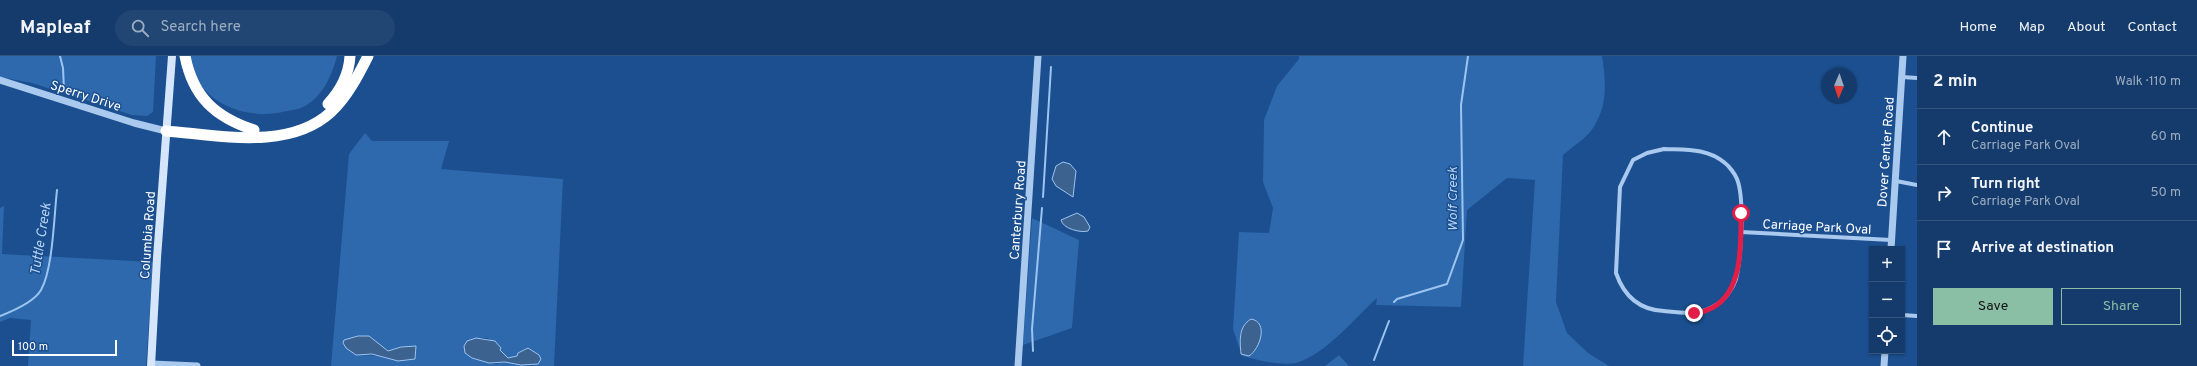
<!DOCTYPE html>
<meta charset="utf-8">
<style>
:root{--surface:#143b6b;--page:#214673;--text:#f1f3f6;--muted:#9dadc1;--line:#33557e;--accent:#8abfa5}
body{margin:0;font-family:Overpass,sans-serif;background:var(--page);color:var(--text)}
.controls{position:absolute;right:12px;bottom:12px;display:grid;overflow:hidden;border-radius:0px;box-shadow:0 1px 3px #0004}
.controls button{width:36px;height:36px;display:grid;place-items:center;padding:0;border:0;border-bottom:1px solid var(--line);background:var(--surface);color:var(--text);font:20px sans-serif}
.compass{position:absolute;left:1821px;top:12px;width:36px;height:36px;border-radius:50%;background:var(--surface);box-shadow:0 1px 3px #0004;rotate:182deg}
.scale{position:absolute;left:12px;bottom:10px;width:105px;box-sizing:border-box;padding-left:4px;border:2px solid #fff;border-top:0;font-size:11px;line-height:14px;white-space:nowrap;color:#fff;-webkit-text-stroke:3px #1b4f8f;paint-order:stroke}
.stop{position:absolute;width:12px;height:12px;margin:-9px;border:3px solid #e11d48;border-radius:50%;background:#fff}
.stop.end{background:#e11d48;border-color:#fff;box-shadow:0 1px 4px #0008}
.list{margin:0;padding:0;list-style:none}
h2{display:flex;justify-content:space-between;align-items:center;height:52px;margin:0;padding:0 16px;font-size:17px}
h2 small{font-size:13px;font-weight:400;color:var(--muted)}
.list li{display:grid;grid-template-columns:26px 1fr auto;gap:12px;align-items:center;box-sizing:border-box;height:56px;padding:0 16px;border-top:1px solid var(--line)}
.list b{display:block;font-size:15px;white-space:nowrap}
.list p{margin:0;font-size:13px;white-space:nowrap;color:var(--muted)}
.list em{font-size:13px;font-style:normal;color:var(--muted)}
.actions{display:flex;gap:8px;padding:12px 16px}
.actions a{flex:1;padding:9px 0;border:1px solid var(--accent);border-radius:0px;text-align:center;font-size:14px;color:var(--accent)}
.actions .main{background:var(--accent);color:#111}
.icon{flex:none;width:22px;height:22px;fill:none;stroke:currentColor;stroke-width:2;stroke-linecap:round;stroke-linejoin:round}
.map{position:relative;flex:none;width:1917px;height:310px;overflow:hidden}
header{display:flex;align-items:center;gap:24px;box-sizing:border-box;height:56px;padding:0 20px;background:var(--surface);border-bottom:1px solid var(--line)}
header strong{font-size:19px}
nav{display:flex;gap:22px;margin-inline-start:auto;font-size:14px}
.search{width:280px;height:36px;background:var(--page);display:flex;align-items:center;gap:10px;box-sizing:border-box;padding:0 14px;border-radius:22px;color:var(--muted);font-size:15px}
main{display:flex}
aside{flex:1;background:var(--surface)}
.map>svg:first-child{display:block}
.green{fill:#2e69ad;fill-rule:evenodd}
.water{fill:#3c6290;stroke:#9cc4f0}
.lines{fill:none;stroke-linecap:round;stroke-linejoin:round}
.stream{stroke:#9cc4f0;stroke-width:2}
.minor{stroke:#a9c9ee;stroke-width:4}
.tertiary{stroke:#a9c9ee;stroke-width:7}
.secondary{stroke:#d6e6fa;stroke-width:8}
.motorway{stroke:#fff;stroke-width:11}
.route{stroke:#e11d48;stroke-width:5}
.labels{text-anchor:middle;stroke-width:3;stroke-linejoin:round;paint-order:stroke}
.street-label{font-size:13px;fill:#fff;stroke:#1b4f8f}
.water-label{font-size:14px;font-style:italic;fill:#b5d3f5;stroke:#1b4f8f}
</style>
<header>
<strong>Mapleaf</strong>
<div class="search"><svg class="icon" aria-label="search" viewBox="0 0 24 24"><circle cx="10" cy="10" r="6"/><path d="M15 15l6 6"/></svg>Search here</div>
<nav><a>Home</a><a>Map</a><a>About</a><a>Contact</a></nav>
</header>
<main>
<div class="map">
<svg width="1917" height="310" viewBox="0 0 1917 310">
<rect width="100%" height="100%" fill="#1b4f8f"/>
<g class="green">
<path d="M0,0H156L153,56L147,60L132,59L32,27L0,21Z"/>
<path d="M189,0H337C332,19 323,40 305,50C300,53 293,54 287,55C246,66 195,46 189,0Z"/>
<path d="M1299,0H1602C1606,25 1608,50 1593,72C1587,82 1572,91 1563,99L1556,246L1567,277L1588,297L1609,310H1523L1535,124L1507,122L1467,154L1461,251L1376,249L1377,242C1354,263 1326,298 1296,307C1280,310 1257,304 1242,300L1233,273L1239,176L1269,177L1273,152L1263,126L1264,64L1277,30L1299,3Z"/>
<path d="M365,77L372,85H449L441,113L563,123L554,310H331L349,98ZM354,282L374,284L382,291L391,296L401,291L416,290V301L356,299L343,289L349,283ZM476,282H488L503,299L508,302L517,300L518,297L528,292L539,299L533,310L505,306L496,308L472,302Z"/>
<path d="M4,150L2,198L153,206L146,310H28L31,264L10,262L0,266V152Z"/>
<path d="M1032,162L1079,184L1072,272L1023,289Z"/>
<path d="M1339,299L1349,310H1325Z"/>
</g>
<g class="water">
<path d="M1063,106L1070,108L1076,115L1073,141L1056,130L1052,123L1056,110Z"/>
<path d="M1077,157L1084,161L1090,171L1088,175C1081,177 1063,173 1061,164Z"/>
<path d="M1251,263C1269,266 1260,293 1249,300L1241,298C1240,285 1238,271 1251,263Z"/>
<path d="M358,280H369L388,295L401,291L416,290L415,303L398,305L372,298L356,299L346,292L343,287L344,284Z"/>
<path d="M476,282L495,285L501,292L500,294L508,302L517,300L518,297L528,292L539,299L541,303L538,308L521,309L505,306L489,307L472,302L465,297L464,290L467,285Z"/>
</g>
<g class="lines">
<g class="stream">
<path d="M60,0L63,12L64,34"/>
<path d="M1043,141L1051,11"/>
<path d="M1394,246L1397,243L1447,228L1463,184L1461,49L1468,0"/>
<path d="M0,260C13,255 34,246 41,234C53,213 54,160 57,134"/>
<path d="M1033,295L1032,273L1042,152"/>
<path d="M1374,304L1389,265"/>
</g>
<g class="minor">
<path d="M1902,21L1917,22"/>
<path d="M1664,93C1686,94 1707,92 1725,107C1729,110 1735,118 1737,123C1745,143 1741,202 1736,223C1733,232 1725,244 1716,249C1700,260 1683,257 1664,255C1640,254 1624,240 1616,217L1620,131L1633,104L1647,97Z"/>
<path d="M1896,125L1917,129"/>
<path d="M1741,176L1891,184"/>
<path d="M1902,259L1917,260"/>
</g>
<g class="tertiary">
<path d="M0,24L134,67L166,75"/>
<path d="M1891,193L1903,0"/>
<path d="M152,308L197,310"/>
<path d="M1018,310L1038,0"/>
<path d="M1884,310L1885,295"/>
</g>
<path class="secondary" d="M151,310L157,202L172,0"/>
<g class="motorway">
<path d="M185,0C193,41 215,61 254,74"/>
<path d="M328,48C340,35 349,18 350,0"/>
<path d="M166,75C218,79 289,95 331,56C347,41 358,20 368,0"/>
</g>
</g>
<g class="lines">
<path class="route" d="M1694,257C1701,258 1706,254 1712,252C1743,236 1741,188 1741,157"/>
</g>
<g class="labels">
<g class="street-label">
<text transform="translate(86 39) rotate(18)" y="5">Sperry Drive</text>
<text transform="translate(1885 96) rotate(-86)" y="5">Dover Center Road</text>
<text transform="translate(1017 154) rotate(-86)" y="5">Canterbury Road</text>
<text transform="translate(1817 170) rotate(3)" y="5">Carriage Park Oval</text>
<text transform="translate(147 179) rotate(-86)" y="5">Columbia Road</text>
</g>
<g class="water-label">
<text transform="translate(1452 143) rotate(-90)" y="5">Wolf Creek</text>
<text transform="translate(40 183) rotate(-81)" y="5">Tuttle Creek</text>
</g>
</g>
</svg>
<div class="controls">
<button>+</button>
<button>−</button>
<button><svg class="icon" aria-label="locate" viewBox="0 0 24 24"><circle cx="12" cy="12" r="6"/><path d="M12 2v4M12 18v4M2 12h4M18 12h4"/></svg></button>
</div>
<svg class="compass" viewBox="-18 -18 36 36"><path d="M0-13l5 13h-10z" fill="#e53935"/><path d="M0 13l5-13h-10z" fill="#9dadc1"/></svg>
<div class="scale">100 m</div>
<div class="stop" style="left:1741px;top:157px"></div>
<div class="stop end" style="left:1694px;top:257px"></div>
</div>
<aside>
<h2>2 min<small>Walk · 110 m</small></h2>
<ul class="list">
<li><svg class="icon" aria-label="ahead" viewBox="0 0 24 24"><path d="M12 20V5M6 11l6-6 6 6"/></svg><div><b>Continue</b><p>Carriage Park Oval</p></div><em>60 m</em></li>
<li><svg class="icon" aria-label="right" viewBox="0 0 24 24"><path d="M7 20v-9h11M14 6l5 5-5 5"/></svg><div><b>Turn right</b><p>Carriage Park Oval</p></div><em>50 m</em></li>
<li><svg class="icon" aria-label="arrive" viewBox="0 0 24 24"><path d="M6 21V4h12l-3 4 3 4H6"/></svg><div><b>Arrive at destination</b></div></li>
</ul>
<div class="actions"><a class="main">Save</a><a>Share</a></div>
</aside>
</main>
